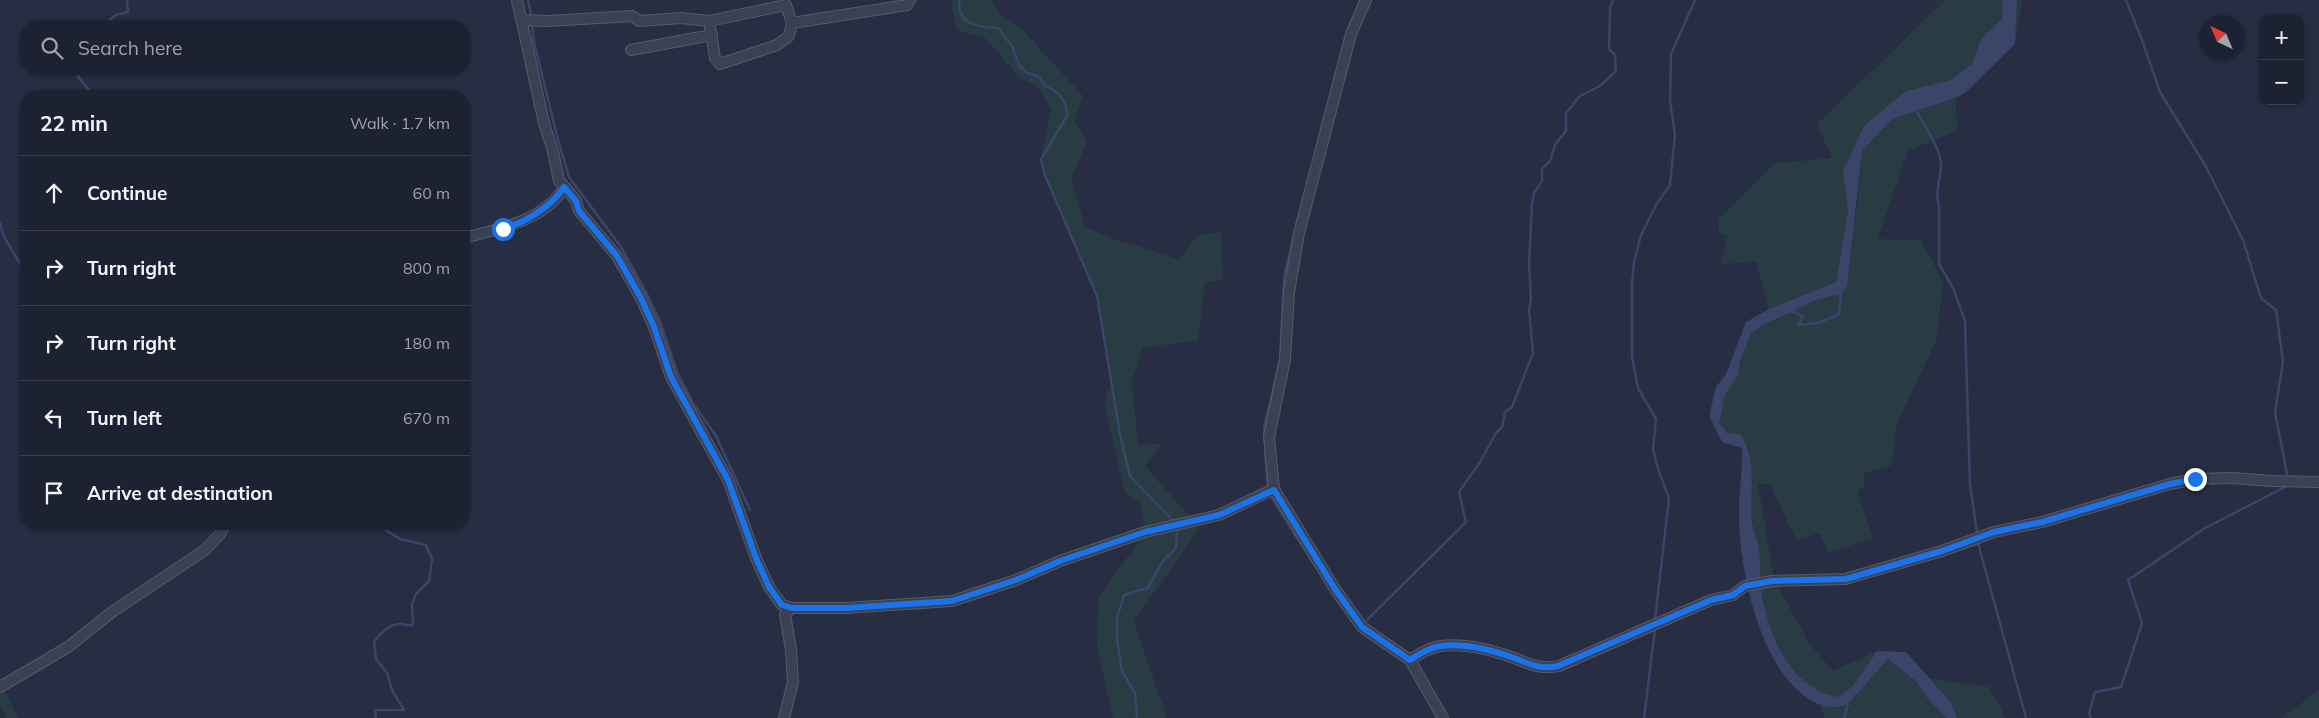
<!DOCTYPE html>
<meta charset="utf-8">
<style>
:root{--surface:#1d2232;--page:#252a3a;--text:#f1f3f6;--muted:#a0a4ac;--line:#3b3f4d}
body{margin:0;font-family:Mulish,sans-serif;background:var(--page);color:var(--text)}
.controls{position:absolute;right:15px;top:15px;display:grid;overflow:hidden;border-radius:10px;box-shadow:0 1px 4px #0004}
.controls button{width:45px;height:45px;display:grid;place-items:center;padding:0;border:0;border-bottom:1px solid var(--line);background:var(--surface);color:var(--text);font:25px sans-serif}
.compass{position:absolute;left:2199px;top:15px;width:45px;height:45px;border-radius:50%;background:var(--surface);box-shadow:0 1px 4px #0004;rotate:316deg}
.stop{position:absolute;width:15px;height:15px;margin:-11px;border:4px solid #1a73e8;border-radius:50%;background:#fff}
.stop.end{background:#1a73e8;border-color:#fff;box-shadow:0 1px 5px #0008}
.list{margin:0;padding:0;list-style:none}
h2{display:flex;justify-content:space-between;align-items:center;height:65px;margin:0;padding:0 20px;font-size:21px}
h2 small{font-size:16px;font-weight:400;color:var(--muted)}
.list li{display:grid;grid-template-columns:32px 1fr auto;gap:15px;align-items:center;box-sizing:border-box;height:75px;padding:0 20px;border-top:1px solid var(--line)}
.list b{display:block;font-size:19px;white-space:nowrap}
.list em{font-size:16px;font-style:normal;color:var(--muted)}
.icon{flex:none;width:28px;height:28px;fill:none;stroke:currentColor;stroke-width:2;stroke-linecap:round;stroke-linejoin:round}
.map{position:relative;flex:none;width:2319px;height:718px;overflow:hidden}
.search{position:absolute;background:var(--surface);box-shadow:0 1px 4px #0004;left:20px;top:20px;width:450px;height:55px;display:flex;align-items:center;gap:12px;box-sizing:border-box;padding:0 18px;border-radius:20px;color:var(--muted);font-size:19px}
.panel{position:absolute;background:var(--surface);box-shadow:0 1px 4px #0004;left:20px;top:90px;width:450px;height:440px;border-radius:20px}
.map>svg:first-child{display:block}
.green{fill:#293b43}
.water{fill:#3b4569}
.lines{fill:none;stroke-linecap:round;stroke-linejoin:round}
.stream{stroke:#3b4569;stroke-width:2.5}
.street-casing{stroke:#565b6c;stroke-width:12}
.street{stroke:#3b4052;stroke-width:10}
.route{stroke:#1a73e8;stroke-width:6}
</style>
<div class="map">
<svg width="2319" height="718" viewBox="0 0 2319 718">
<rect width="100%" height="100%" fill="#272d42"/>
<g class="green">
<path d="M992,0L1002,17L1020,27L1083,96L1075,121L1087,142L1071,179L1085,226L1108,237L1179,259L1198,235L1221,232L1223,280L1205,282L1198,340L1143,348L1132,382L1138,445L1161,444L1145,466L1200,528L1134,621L1167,718H1113L1097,646L1098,598L1145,532L1140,504L1125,493L1104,404L1111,381L1097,296L1044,173L1041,159L1051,109L1037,87L1020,78L985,38L957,30L951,0Z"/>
<path d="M1945,0H2002L2004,18L1981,39L1972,64L1951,80L1906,91L1847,163L1843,171L1848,212L1836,282L1769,309L1756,262L1721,264L1727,236L1719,232L1718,219L1775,163L1832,158L1817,124Z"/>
<path d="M2017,0H2022L2015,44Z"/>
<path d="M1956,98L1957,131L1908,151L1878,239L1921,240L1943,281L1937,339L1897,424L1892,465L1863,474L1865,485L1857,492L1873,538L1828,553L1820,533L1796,540L1770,485L1758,483L1774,579L1809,643L1833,671L1877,651L1853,686L1838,697C1788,688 1768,633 1761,588C1760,576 1761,562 1759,550C1758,540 1753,530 1752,520C1751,495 1751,471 1749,447L1728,433L1719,423L1725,395L1739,374L1740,361L1751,334L1763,325L1816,300L1841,294L1857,207L1862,151L1892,119Z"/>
<path d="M1888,659L1916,681L1928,699L1947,718H1825L1819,705L1841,708L1848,704Z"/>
<path d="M1930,678L1989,687L2006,718H1957L1951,702Z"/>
<path d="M0,680L18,718H6L0,705Z"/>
<path d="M2319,690V718H2281Z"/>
</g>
<path class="water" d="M2002,0H2017L2015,44L1965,93L1956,98L1892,119L1862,151L1847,286L1841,294L1816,300L1763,325L1751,334L1740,361L1739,374L1725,395L1719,423L1728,433L1741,435C1758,460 1749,492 1752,521C1753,531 1758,540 1759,550C1761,563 1760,576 1761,589C1768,633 1788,688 1838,697L1853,686L1877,651L1906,652L1951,702L1957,718H1947L1928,699L1916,681L1888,659L1848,704C1835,711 1820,706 1809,699C1761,670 1740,573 1739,520C1738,496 1743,473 1742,448L1722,442L1710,418V412L1716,387L1726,374L1746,322L1769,309L1836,282L1848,212L1843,171L1864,126L1906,91L1951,80L1972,64L1981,39L2003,18Z"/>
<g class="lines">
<g class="stream">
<path d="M528,0L532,18"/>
<path d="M959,0C958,25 977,27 998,28L1012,46L1019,65L1027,73L1038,76L1045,85L1060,95L1066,106L1067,116L1041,159L1044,173L1097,296L1120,434L1130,476L1175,523"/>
<path d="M2126,0L2142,40L2160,92L2205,165L2243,240L2261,298L2276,310L2283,362L2275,412L2287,474"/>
<path d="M1355,13L1360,0"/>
<path d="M532,24L534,42L557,136L569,177L621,247L644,288L660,321L677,372L693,403L716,436L750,510"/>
<path d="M102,26L116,15L128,12L127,0"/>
<path d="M79,69L78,77L94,96"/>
<path d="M1915,108C1923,125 1938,143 1941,162C1942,177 1934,192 1939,205V264L1953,288L1965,321L1970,485L1977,532"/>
<path d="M1316,149L1325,114"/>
<path d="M0,223L3,235L26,274"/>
<path d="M1788,310L1803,316L1798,325L1818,323L1839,314L1841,291"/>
<path d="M1265,438L1264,428L1280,360L1284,277L1293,240"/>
<path d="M1265,451L1268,488"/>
<path d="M1269,494L1317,569"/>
<path d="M376,524L400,539L426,545L432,559L429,581L416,594L412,604L413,625C407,626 406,624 401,624C388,624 381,633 374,642L376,659L387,673L392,690L404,710H375L376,718"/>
<path d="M1978,543L2026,718"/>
<path d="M1655,619L1669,498L1658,469L1653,449L1656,419L1638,388L1632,357V282L1634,262L1641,235L1656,205L1670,185L1675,135L1670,101L1671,54L1695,0"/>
<path d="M1364,623L1466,522L1459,492L1480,462L1496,433L1502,427L1505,412L1512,407L1533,353L1529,309L1531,299L1529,264L1532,204L1534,193L1542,181V169L1550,161L1555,145L1566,131V113L1580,96L1600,86L1616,71L1615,55L1609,49L1610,9L1613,0"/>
<path d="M1137,718L1135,693L1122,671L1117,640V618L1124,595L1148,588L1162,562L1176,548L1177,528"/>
<path d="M1644,718L1655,629"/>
<path d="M1844,718L1848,704L1846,703"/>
<path d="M2091,718L2089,713L2095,692L2121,687L2142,623L2128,580L2205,528L2287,486"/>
</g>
<defs>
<g id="street">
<path d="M1366,0L1351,34L1299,233L1289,293L1285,359L1269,437L1274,489L1335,589L1362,627L1410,660L1443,718"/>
<path d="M522,20L548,21L632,16L639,21L681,18L709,21L786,5L792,23L907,5L910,0"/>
<path d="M709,21L715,58L720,64L777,45L789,36L792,23"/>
<path d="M631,50L712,35"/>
<path d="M565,187L576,201L579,211L617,256L641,298L654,327L671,377L728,480L756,558L769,587L782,605L792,608H846L952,601L1016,580L1060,561L1145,532L1219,515L1274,489"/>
<path d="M464,238C501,228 542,222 565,187L559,181L553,151L544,123L517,0"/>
<path d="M1410,660C1419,654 1430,647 1441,646C1465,643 1492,650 1514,658C1530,664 1541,670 1559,666L1711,600L1733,595L1745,586L1772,581L1845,579L1942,551L1994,532L2042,522L2170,484L2195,479L2232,478L2272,481L2319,482"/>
<path d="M0,687L68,647L112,612L205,550L220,534L226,524"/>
<path d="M784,718L793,682L791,650L785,614L792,608"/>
</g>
</defs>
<use href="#street" class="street-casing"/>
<use href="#street" class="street"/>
</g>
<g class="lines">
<path class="route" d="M503,229C526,222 551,207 564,187L576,201L579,211L617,256L641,298L654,327L671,377L728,480L756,558L769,587L782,605L792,608H846L952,601L1016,580L1060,561L1145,532L1219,515L1274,490L1335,589L1362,627L1410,660C1419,654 1430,647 1441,646C1465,643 1492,650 1514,658C1530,664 1541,670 1558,666L1711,600L1733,595L1745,586L1772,581L1846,579L1942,551L1994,532L2042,522L2170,484L2195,479"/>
</g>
</svg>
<div class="controls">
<button>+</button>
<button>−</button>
</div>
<svg class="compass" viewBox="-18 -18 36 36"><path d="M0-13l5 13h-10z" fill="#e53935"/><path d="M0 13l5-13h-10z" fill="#a0a4ac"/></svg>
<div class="stop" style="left:503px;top:229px"></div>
<div class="stop end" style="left:2195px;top:479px"></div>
<div class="search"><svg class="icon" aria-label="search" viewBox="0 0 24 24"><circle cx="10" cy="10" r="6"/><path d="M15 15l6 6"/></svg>Search here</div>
<section class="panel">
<h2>22 min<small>Walk · 1.7 km</small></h2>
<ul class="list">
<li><svg class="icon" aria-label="ahead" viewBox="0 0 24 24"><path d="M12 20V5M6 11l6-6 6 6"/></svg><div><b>Continue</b></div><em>60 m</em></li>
<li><svg class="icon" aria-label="right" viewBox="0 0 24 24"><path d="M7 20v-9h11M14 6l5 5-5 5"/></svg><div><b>Turn right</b></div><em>800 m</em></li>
<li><svg class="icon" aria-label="right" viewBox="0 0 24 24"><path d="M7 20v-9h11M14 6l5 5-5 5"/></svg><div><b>Turn right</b></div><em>180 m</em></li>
<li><svg class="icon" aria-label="left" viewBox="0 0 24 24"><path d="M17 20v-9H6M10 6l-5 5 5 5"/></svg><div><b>Turn left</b></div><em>670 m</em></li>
<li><svg class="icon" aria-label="arrive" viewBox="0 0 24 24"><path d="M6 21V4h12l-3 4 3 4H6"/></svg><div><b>Arrive at destination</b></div></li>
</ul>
</section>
</div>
